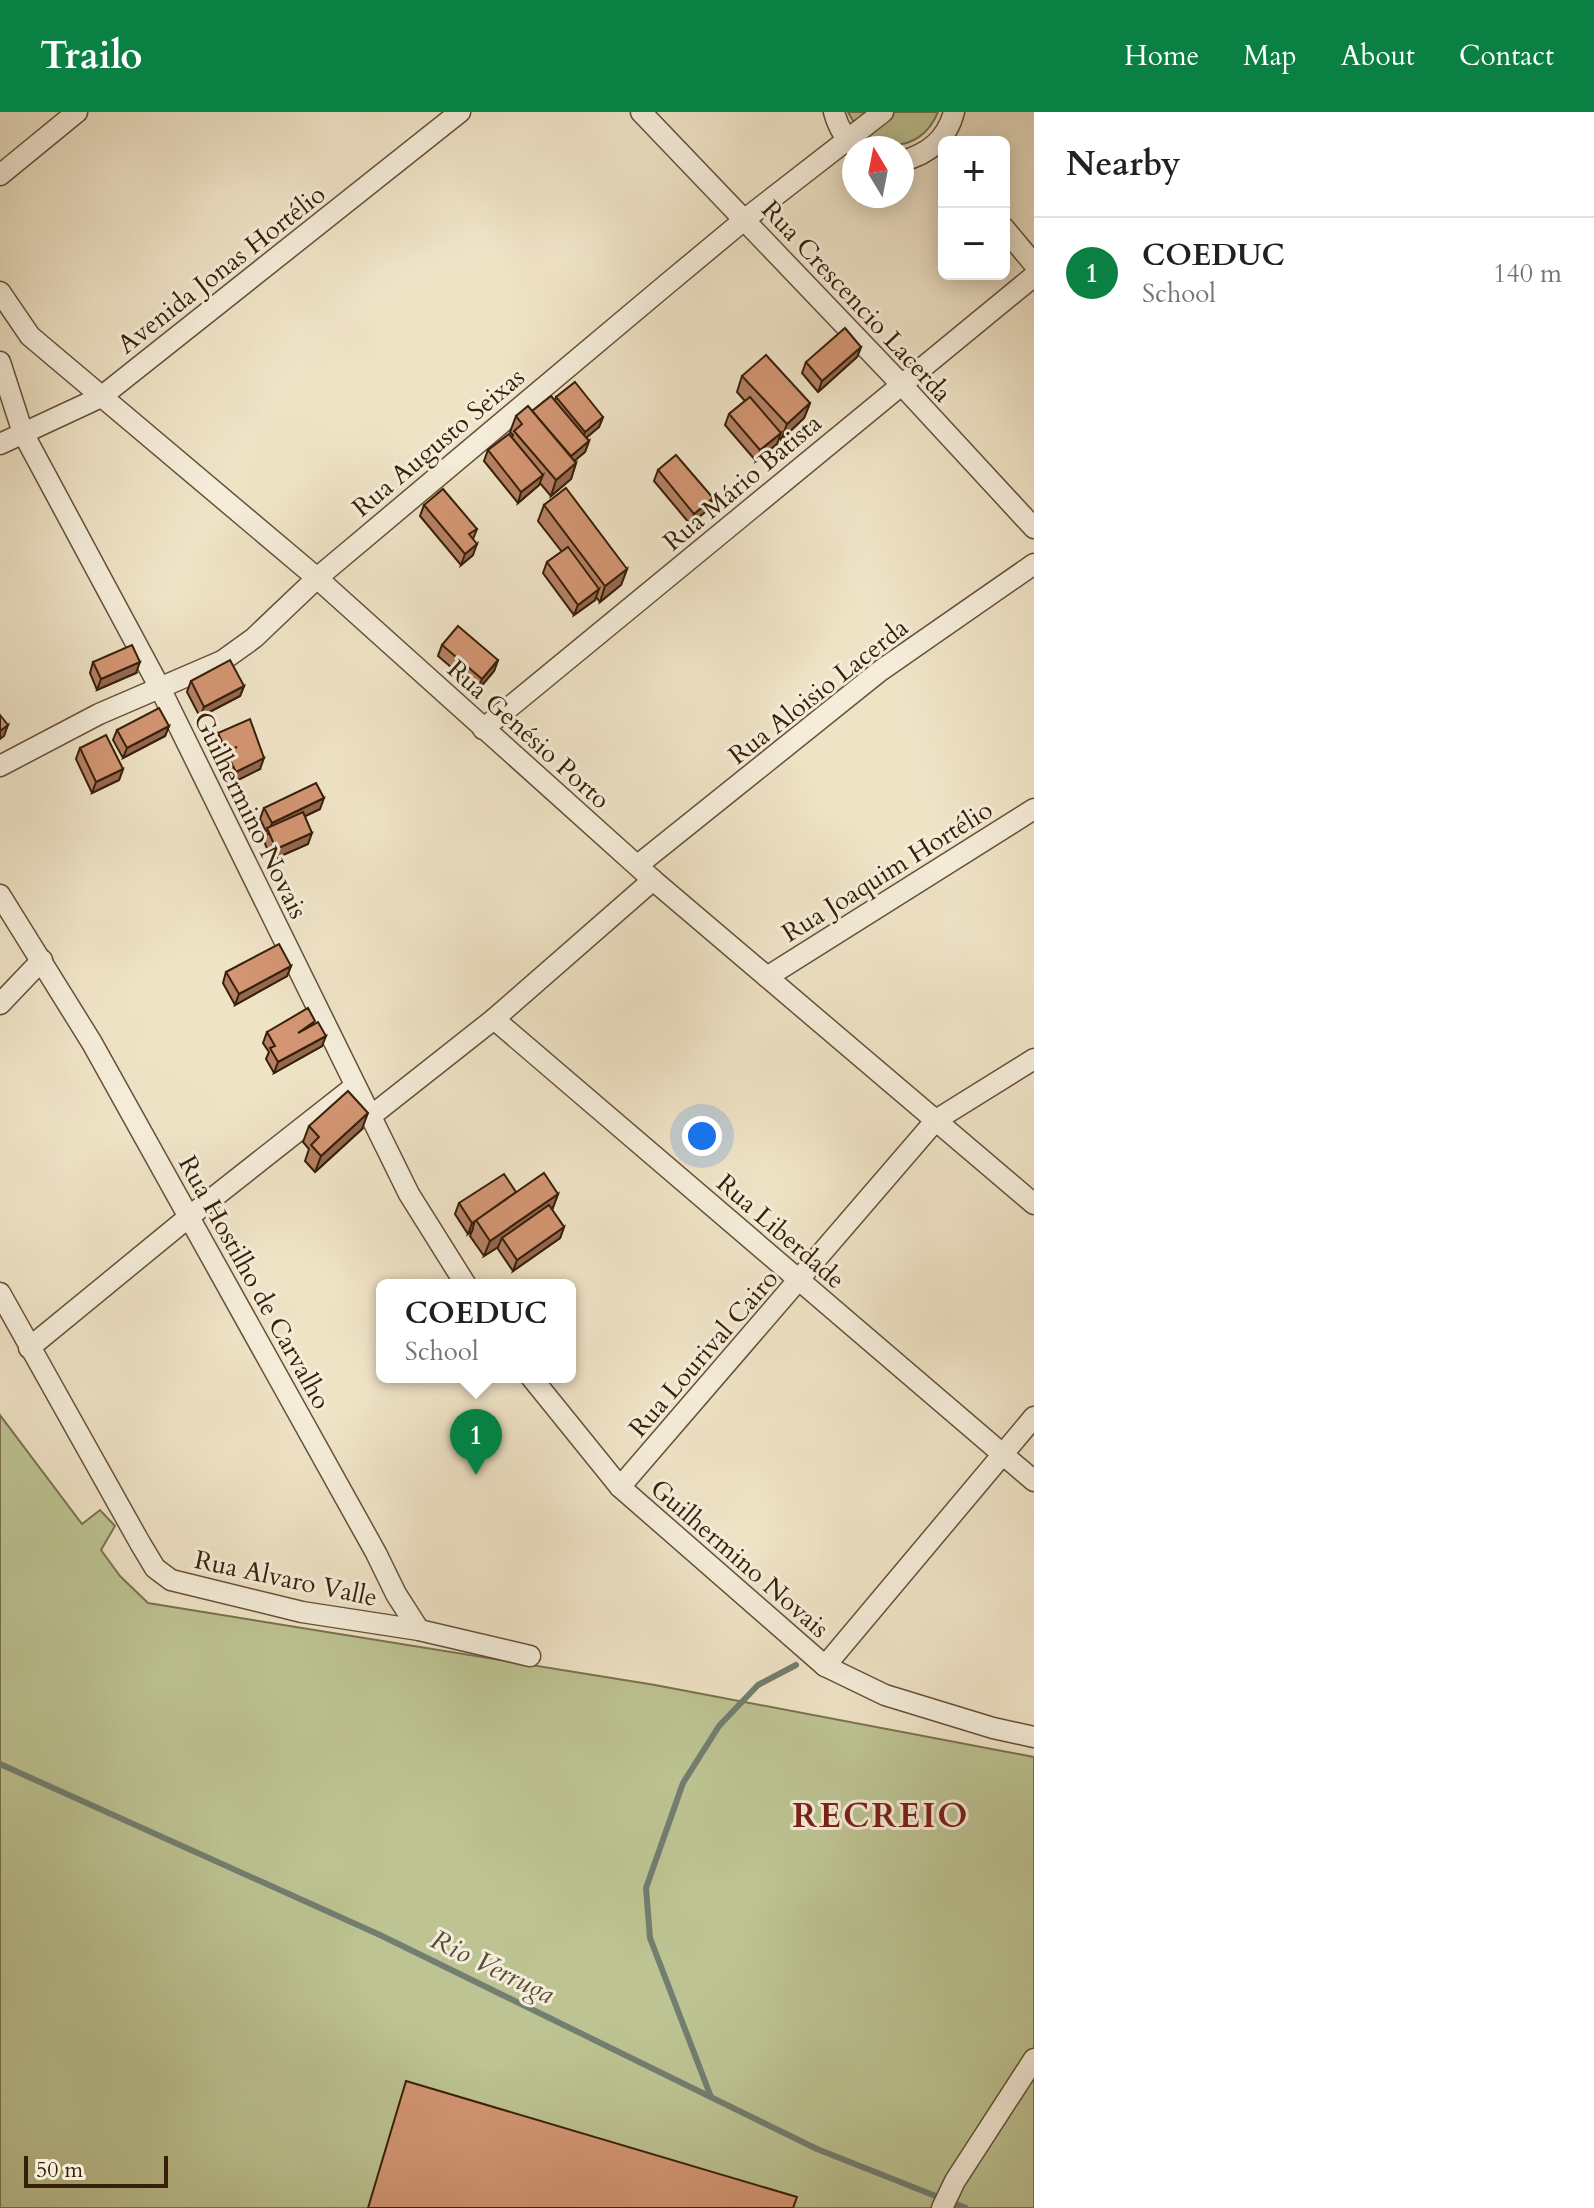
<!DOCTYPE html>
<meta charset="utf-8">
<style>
:root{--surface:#fff;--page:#f6f6f6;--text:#202124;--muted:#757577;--line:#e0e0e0;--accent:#0b8043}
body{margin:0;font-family:Cardo,serif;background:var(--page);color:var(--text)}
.controls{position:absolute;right:24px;top:24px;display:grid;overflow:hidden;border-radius:12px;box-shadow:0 4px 20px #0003}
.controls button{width:72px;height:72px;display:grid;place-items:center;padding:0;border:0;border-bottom:2px solid var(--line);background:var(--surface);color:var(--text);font:40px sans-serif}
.compass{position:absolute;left:842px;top:24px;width:72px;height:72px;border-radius:50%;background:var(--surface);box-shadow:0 4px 20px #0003;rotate:350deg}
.scale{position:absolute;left:24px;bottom:20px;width:144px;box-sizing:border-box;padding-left:8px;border:4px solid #371f08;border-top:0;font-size:22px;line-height:28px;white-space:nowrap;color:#371f08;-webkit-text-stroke:6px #f5edda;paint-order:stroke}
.you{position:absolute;left:702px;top:1024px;width:28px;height:28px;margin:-20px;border:6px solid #fff;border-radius:50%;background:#1a73e8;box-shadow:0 0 0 12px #1a73e833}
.badge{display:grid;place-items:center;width:52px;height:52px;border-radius:50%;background:var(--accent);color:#fff;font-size:26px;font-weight:700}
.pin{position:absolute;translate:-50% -66px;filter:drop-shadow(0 2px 4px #0008)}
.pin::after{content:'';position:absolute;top:42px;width:28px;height:24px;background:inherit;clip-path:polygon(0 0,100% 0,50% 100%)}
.popup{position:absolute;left:376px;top:1167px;width:200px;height:104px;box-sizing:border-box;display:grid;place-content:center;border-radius:12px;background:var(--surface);filter:drop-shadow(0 2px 6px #0005);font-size:26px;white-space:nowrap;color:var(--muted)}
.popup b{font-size:30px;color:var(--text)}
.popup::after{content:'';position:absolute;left:50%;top:100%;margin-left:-16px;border:16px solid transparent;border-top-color:var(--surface)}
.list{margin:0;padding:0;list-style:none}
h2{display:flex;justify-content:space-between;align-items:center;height:104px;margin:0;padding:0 32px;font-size:34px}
h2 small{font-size:26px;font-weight:400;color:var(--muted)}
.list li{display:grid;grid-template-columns:52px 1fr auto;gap:24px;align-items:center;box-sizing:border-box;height:112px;padding:0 32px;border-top:2px solid var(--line)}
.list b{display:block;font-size:30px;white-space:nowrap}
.list p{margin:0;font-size:26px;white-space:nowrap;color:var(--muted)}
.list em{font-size:26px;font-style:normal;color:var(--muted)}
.map{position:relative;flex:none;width:1034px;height:2096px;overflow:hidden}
header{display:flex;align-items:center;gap:48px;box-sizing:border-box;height:112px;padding:0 40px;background:var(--accent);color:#fff}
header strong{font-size:38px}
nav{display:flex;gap:44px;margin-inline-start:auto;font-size:28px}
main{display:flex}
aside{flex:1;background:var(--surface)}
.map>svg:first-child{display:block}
.green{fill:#bdc392;stroke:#7a714d;stroke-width:2}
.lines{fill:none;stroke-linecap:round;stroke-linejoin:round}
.stream{stroke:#727e70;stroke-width:6}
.minor-casing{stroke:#655038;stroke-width:23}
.minor{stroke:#f5edda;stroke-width:20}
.wall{fill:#b58063;stroke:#371f08;stroke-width:2}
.shaded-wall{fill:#946850;stroke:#371f08;stroke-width:2}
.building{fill:#d39573;stroke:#371f08;stroke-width:2}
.labels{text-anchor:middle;stroke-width:6;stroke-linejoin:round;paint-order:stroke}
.street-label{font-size:26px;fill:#371f08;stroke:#f5edda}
.water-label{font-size:28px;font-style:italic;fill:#554f3c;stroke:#f5edda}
.district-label{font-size:34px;font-weight:bold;letter-spacing:2px;fill:#7a1f14;stroke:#f5edda}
</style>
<header>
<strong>Trailo</strong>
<nav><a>Home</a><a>Map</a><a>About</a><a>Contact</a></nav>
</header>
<main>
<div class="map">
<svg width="1034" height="2096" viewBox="0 0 1034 2096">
<rect width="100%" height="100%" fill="#efe3c6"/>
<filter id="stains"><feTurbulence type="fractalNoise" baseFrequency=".0025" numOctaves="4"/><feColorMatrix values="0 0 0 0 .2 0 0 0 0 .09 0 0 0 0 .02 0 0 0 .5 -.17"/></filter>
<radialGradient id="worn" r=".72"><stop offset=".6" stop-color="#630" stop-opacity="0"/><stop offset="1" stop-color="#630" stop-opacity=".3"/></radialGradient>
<g class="green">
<path d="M848,0H938C920,45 868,42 848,0Z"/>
<path d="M0,1303L82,1412L100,1398L115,1414L101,1438L120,1464L148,1491L655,1573L1034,1645V2096H0Z"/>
</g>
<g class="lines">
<g class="stream">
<path d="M0,1652L380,1823L817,2037L966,2096"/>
<path d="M711,1985L650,1826L646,1776L683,1671L719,1614L758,1573L796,1553"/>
</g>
<defs>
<g id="minor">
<path d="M641,0L901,272L1034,416"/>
<path d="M834,0C838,15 844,26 856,36"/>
<path d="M902,49C929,42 947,27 954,0"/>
<path d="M0,63L77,0"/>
<path d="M1004,116L1034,152"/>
<path d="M0,180L30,224L317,466L653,768L1034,1092"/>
<path d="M0,250L23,321L160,576L409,1082L466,1173"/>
<path d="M0,332L101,285L460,0"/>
<path d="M483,617L1034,164"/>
<path d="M0,654L99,602L222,549L254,526L317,466L667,172L744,108L883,0"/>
<path d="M638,753L880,559L1034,452"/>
<path d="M0,783L92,931L376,1441L396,1482L419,1518"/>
<path d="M767,865L1034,697"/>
<path d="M0,892L42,848"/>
<path d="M494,907L1034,1369"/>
<path d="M371,1004L494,907L653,768"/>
<path d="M0,1181L140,1431L155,1456L171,1468L302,1500L419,1518L530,1544"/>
<path d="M29,1236L190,1104L355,974"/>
<path d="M531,1265L620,1375L825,1554L885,1583L993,1616L1034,1625"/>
<path d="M620,1375L936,1008L1034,947"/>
<path d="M825,1554L1034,1305"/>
<path d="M942,2096L955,2069L1034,1947"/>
</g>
</defs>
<use href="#minor" class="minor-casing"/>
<use href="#minor" class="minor"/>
</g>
<g class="wall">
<path d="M861,235L857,245L818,280L802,261L806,250Z"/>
<path d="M742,264L810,291L804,306L781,328L779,325L777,332L756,349L725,313L729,302L745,289L737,280Z"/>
<path d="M556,285L603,305L599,315L586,326L589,329L585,340L574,349L576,351L571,367L551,384L540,371L539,373L518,391L484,349L488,338L512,325L513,323L510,320L516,304L532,299L555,289Z"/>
<path d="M658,358L709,397L690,412L654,369Z"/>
<path d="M424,393L477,417L473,427V443L461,453L420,404Z"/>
<path d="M544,393L627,457L621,473L600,490L596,485L595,488L574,503L543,461L547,450L562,440L538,409Z"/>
<path d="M442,533L498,548L494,559L478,578L438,544Z"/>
<path d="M93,550L136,561L97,578L90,561Z"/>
<path d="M191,569L244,574L240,584L200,605L187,580Z"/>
<path d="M169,614L165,624L123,646L113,628L117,618Z"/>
<path d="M218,621L260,657L232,671L222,651L223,649L214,632Z"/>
<path d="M80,636L123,657L119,668L92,681L76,647Z"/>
<path d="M264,696L320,697L305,704L308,732L272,748L263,727L266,719L260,707Z"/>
<path d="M291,854L287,864L235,893L223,871L226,860Z"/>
<path d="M314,912L322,934L274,961L266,947L269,940L263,931L267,920Z"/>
<path d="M309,1014L362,1017L315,1060L305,1049L309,1037L303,1030Z"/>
<path d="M516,1080L558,1082L552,1098L564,1115L560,1126L513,1159L498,1137V1135L484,1144L470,1124L472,1119L468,1122L455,1102L459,1091Z"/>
</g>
<g class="shaded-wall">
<path d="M861,235L857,245L818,280L822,269Z"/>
<path d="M810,291L804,306L781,328L787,312Z"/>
<path d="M603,305L599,315L581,330L585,320Z"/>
<path d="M781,321L777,332L756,349L760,338Z"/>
<path d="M589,329L585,340L566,356L570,345Z"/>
<path d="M576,351L571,367L551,384L556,368Z"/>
<path d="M543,363L539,373L518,391L521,380Z"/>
<path d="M713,386L709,397L690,412L694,402Z"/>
<path d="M477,432L473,443L461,453L465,442Z"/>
<path d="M627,457L621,473L600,490L605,474Z"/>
<path d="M599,477L595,488L574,503L578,493Z"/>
<path d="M498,548L494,559L478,578L482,567Z"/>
<path d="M140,550L136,561L97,578L101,567Z"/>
<path d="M244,574L240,584L200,605L204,595Z"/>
<path d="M8,613L4,624L0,627V619Z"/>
<path d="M169,614L165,624L123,646L127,636Z"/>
<path d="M264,646L260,657L232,671L236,660Z"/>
<path d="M123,657L119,668L92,681L96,670Z"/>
<path d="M324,686L320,697L268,722L272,711Z"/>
<path d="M312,721L308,732L272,748L276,737Z"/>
<path d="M291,854L287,864L235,893L239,882Z"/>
<path d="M326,924L322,934L274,961L278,950Z"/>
<path d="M368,1001L362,1017L315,1060L321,1044Z"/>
<path d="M558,1082L552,1098L502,1126L498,1135L484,1144L490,1129Z"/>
<path d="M475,1108L472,1119L468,1122L472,1111Z"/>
<path d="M564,1115L560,1126L513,1159L517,1148Z"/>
</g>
<g class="building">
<path d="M845,216L861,235L822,269L806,250Z"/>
<path d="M766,243L810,291L787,312L742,264Z"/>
<path d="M575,270L603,305L585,320L556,285Z"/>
<path d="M551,284L589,329L571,344L532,299Z"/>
<path d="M750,285L781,321L760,338L729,302Z"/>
<path d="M528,294L576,351L556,368L514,319L522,312L516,304Z"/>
<path d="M509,322L543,363L521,380L488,338Z"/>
<path d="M676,343L713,386L694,402L658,358Z"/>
<path d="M566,376L627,457L605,474L544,393Z"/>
<path d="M443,377L477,417L469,422L477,432L465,442L424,393Z"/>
<path d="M568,435L599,477L578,493L547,450Z"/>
<path d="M458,514L498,548L482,567L442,533Z"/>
<path d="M132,533L140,550L101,567L93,550Z"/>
<path d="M230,548L244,574L204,595L191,569Z"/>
<path d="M159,596L169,614L127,636L117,618Z"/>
<path d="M0,603L8,613L0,619Z"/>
<path d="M250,607L264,646L236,660L226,640L237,635L226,638L218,621Z"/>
<path d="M106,623L123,657L96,670L80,636Z"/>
<path d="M316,671L324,686L272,711L264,696Z"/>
<path d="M303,700L312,721L276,737L267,716Z"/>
<path d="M279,832L291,854L239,882L226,860Z"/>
<path d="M308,896L315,909L298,921L318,910L326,924L278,950L270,936L275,934L267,920Z"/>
<path d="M348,979L368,1001L321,1044L311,1033L319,1025L309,1014Z"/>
<path d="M544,1061L558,1082L490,1129L476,1108Z"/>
<path d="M504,1062L516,1080L472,1111L459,1091Z"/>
<path d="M549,1093L564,1115L517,1148L502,1126Z"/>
<path d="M406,1969L797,2085L793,2096H368Z"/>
</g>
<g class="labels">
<g class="street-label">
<text transform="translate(221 157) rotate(-38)" y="9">Avenida Jonas Hortélio</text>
<text transform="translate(857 189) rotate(47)" y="9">Rua Crescencio Lacerda</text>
<text transform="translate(438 330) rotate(-40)" y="9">Rua Augusto Seixas</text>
<text transform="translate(742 370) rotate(-40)" y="9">Rua Mário Batista</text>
<text transform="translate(818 579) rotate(-38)" y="9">Rua Aloisio Lacerda</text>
<text transform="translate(529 622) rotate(42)" y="9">Rua Genésio Porto</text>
<text transform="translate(251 703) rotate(64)" y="9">Guilhermino Novais</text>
<text transform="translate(887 759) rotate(-32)" y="9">Rua Joaquim Hortélio</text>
<text transform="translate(781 1119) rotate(41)" y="9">Rua Liberdade</text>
<text transform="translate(255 1170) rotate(61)" y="9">Rua Hostilho de Carvalho</text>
<text transform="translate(703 1241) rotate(-49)" y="9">Rua Lourival Cairo</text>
<text transform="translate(740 1446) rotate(41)" y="9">Guilhermino Novais</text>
<text transform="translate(286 1466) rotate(12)" y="9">Rua Alvaro Valle</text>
</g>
<g class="water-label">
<text transform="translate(493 1854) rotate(26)" y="10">Rio Verruga</text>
</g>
<g class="district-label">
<text x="881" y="1715">RECREIO</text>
</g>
</g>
<rect width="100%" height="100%" filter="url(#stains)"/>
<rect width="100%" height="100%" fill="url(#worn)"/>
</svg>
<div class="controls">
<button>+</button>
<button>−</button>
</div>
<svg class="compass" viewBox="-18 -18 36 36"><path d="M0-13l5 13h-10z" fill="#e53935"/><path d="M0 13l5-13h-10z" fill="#757577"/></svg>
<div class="scale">50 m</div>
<div class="you"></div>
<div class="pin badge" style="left:476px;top:1363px">1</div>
<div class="popup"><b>COEDUC</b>School</div>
</div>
<aside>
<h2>Nearby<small></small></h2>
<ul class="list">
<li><span class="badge">1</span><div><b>COEDUC</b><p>School</p></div><em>140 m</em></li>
</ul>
</aside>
</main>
